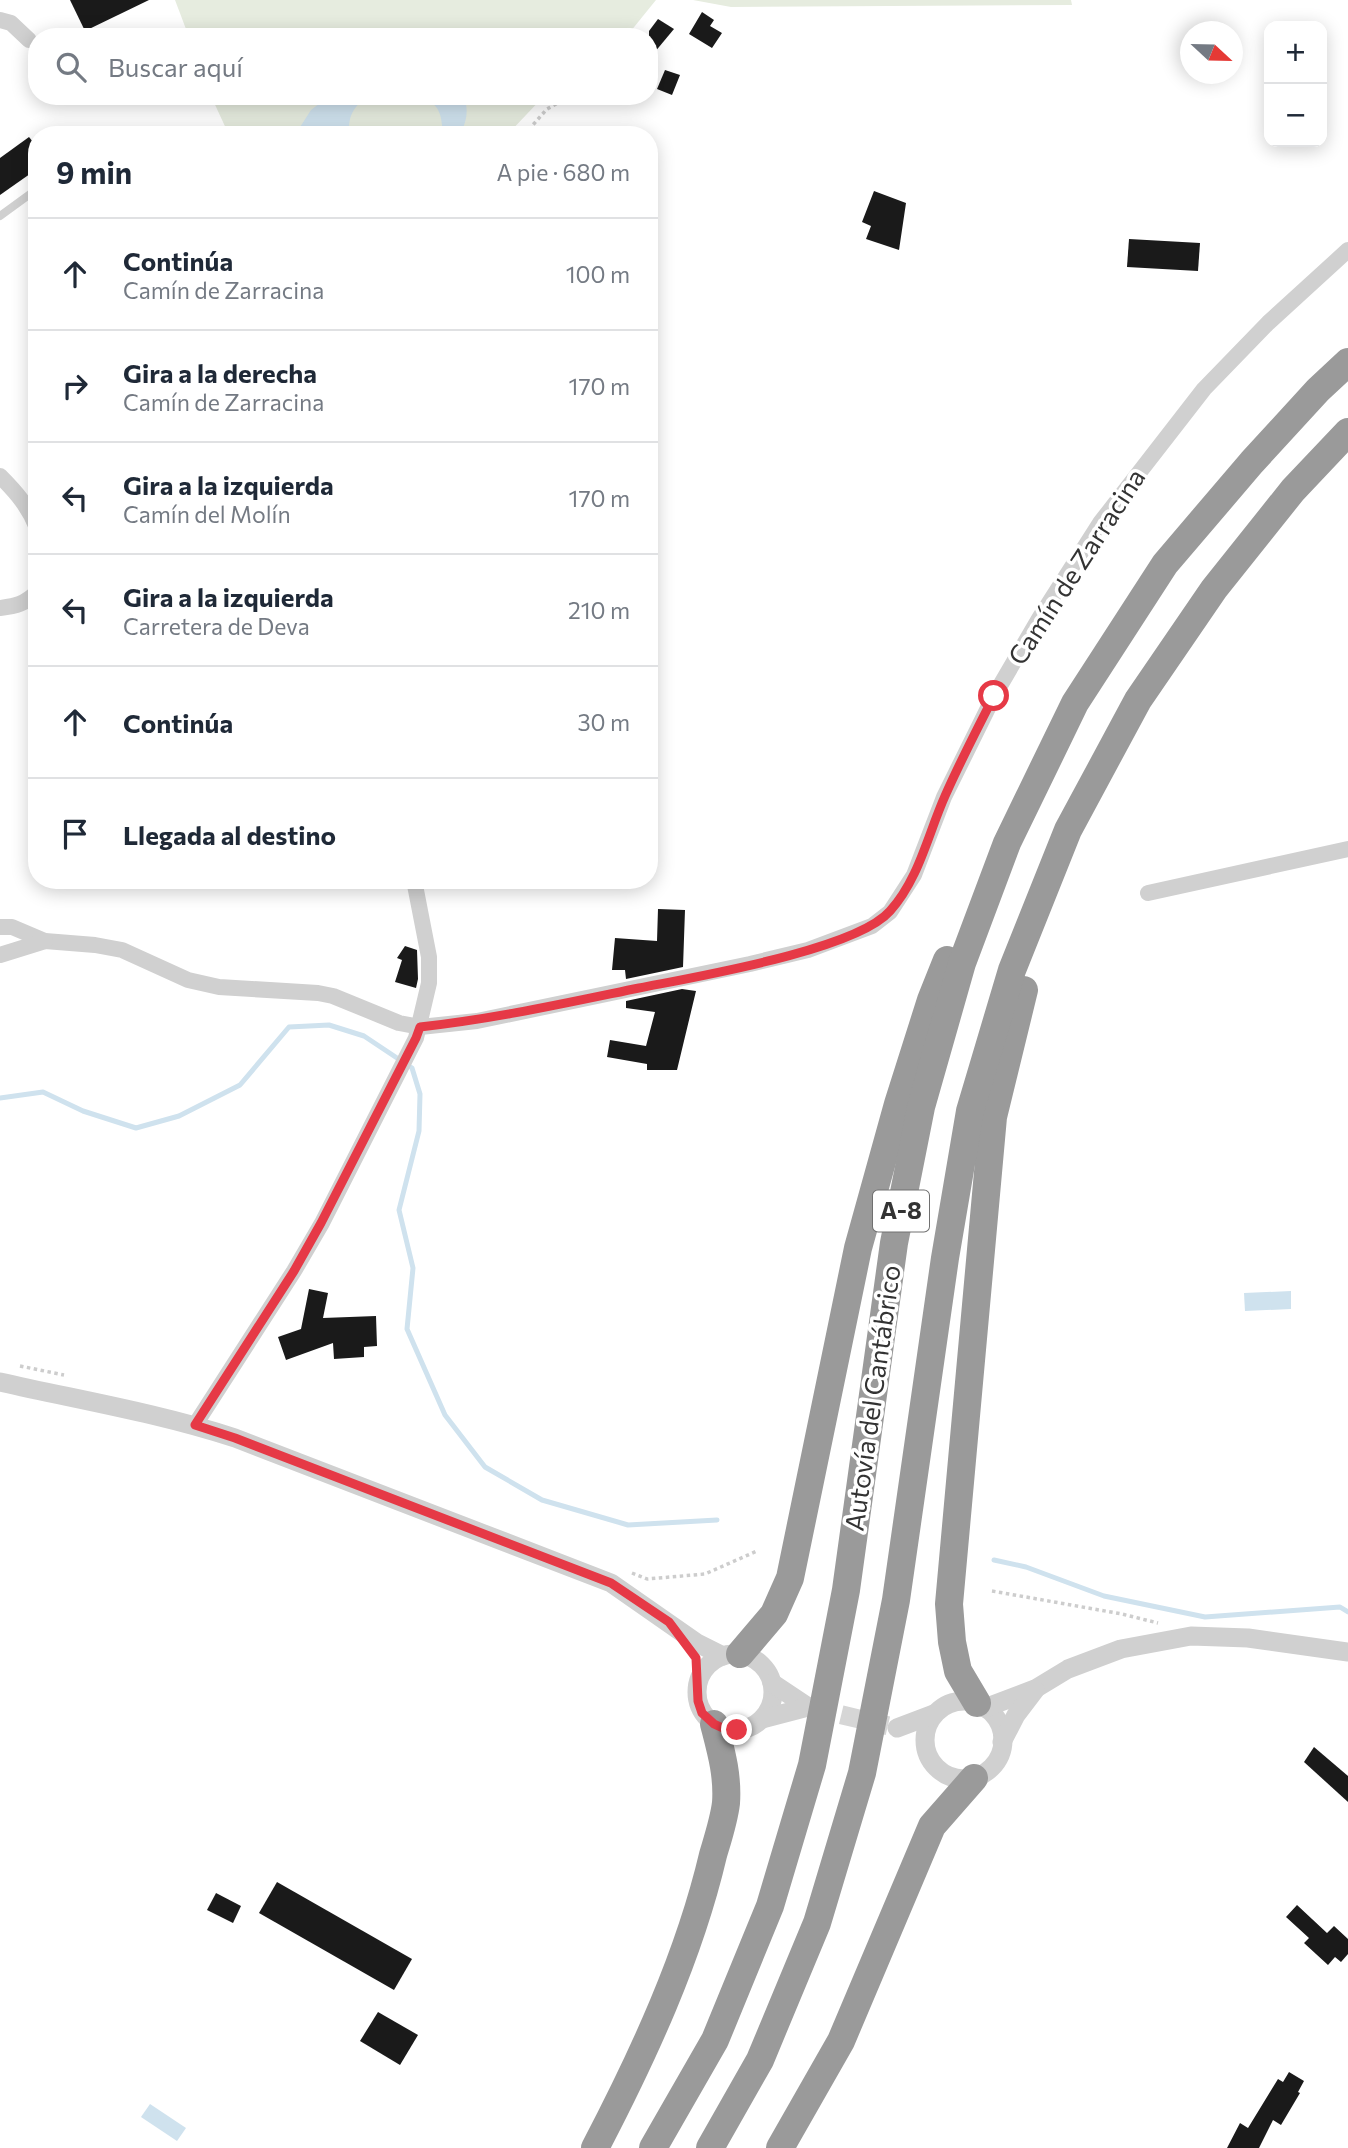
<!DOCTYPE html>
<html lang="es">
<meta charset="utf-8">
<style>
:root{--surface:#fff;--page:#f6f6f7;--text:#1f2937;--muted:#747a83;--line:#e0e1e3}
body{margin:0;font-family:Commissioner,sans-serif;background:var(--page);color:var(--text)}
.controls{position:absolute;right:21px;top:21px;display:grid;overflow:hidden;border-radius:14px;box-shadow:0 4px 18px #0003}
.controls button{width:63px;height:63px;display:grid;place-items:center;padding:0;border:0;border-bottom:2px solid var(--line);background:var(--surface);color:var(--text);font:35px sans-serif}
.compass{position:absolute;left:1180px;top:21px;width:63px;height:63px;border-radius:50%;background:var(--surface);box-shadow:0 4px 18px #0003;rotate:112deg}
.stop{position:absolute;width:21px;height:21px;margin:-16px;border:5px solid #e63946;border-radius:50%;background:#fff}
.stop.end{background:#e63946;border-color:#fff;box-shadow:0 2px 7px #0008}
.list{margin:0;padding:0;list-style:none}
h2{display:flex;justify-content:space-between;align-items:center;height:91px;margin:0;padding:0 28px;font-size:30px}
h2 small{font-size:23px;font-weight:400;color:var(--muted)}
.list li{display:grid;grid-template-columns:46px 1fr auto;gap:21px;align-items:center;box-sizing:border-box;height:112px;padding:0 28px;border-top:2px solid var(--line)}
.list b{display:block;font-size:26px;white-space:nowrap}
.list p{margin:0;font-size:23px;white-space:nowrap;color:var(--muted)}
.list em{font-size:23px;font-style:normal;color:var(--muted)}
.icon{flex:none;width:38px;height:38px;fill:none;stroke:currentColor;stroke-width:2;stroke-linecap:round;stroke-linejoin:round}
.map{position:relative;flex:none;width:1348px;height:2148px;overflow:hidden}
.search{position:absolute;background:var(--surface);box-shadow:0 4px 18px #0003;left:28px;top:28px;width:630px;height:77px;display:flex;align-items:center;gap:18px;box-sizing:border-box;padding:0 24px;border-radius:28px;color:var(--muted);font-size:26px}
.panel{position:absolute;background:var(--surface);box-shadow:0 4px 18px #0003;left:28px;top:126px;width:630px;height:763px;border-radius:28px}
.map>svg:first-child{display:block}
.green{fill:#e6ecdf}
.water{fill:#cfe2ee}
.lines{fill:none;stroke-linecap:round;stroke-linejoin:round}
.stream{stroke:#cfe2ee;stroke-width:5}
.building{fill:#1a1a1a}
.tertiary-tunnel{stroke:#d6d6d6;stroke-width:19;stroke-dasharray:19 10;stroke-linecap:butt}
.path{stroke:#cdcdcd;stroke-width:3.5;stroke-dasharray:3.5 3.5;stroke-linecap:butt}
.service{stroke:#d0d0d0;stroke-width:8}
.minor{stroke:#d0d0d0;stroke-width:16}
.tertiary{stroke:#d0d0d0;stroke-width:19}
.motorway{stroke:#9a9a9a;stroke-width:28}
.route{stroke:#e63946;stroke-width:9}
.labels{text-anchor:middle;stroke-width:7;stroke-linejoin:round;paint-order:stroke}
.shield{fill:#fff;stroke:#707070;stroke-width:2}
.shield-label{font-size:24px;font-weight:bold;fill:#333}
.street-label{font-size:26px;fill:#333;stroke:#fff}
</style>
<div class="map">
<svg width="1348" height="2148" viewBox="0 0 1348 2148">
<rect width="100%" height="100%" fill="#fff"/>
<g class="green">
<path d="M175,0H656L626,37H189Z"/>
<path d="M693,0H1071L1072,5L731,7Z"/>
<path d="M211,96H544L507,135H229Z"/>
</g>
<g class="water">
<path d="M329,96H374C356,100 346,117 350,135H295L311,110Z"/>
<path d="M419,96H463C470,110 466,122 460,135H443C441,113 441,105 419,96Z"/>
<path d="M1291,1291V1309L1245,1311L1244,1293Z"/>
<path d="M150,2104L186,2128L177,2141L141,2117Z"/>
</g>
<g class="lines">
<g class="stream">
<path d="M0,1098L43,1092L83,1111L136,1128L179,1116L240,1085L289,1027L329,1025L364,1036L412,1068L420,1094L419,1131L399,1210L413,1268L407,1329L445,1415L485,1467L542,1500L628,1525L717,1520"/>
<path d="M994,1560L1026,1567L1104,1596L1205,1617L1340,1607L1348,1612"/>
</g>
</g>
<g class="building">
<path d="M70,0H149L85,31Z"/>
<path d="M702,12L714,20L710,26L722,33L712,48L689,34Z"/>
<path d="M658,19L674,29L649,59V31Z"/>
<path d="M665,70L680,75L672,95L657,89Z"/>
<path d="M29,137L37,147V169L0,195V158Z"/>
<path d="M874,191L906,203L899,250L866,239L871,226L862,222Z"/>
<path d="M1129,239L1200,243L1198,271L1127,267Z"/>
<path d="M658,909L685,910L683,967L626,979L625,970H612L615,938L657,941Z"/>
<path d="M405,946L417,950L418,979L416,988L395,982L402,960L397,958Z"/>
<path d="M682,989L696,991L677,1070H647V1064L607,1057L610,1040L646,1046L655,1012L626,1008V1001Z"/>
<path d="M309,1289L328,1293L323,1318L376,1316L377,1346L364,1347V1357L334,1359L333,1343L286,1360L278,1337L301,1329Z"/>
<path d="M1314,1747L1348,1776V1802L1304,1762Z"/>
<path d="M277,1882L412,1959L394,1990L259,1913Z"/>
<path d="M216,1893L241,1906L233,1923L207,1910Z"/>
<path d="M1297,1905L1327,1933L1334,1926L1348,1939V1954L1341,1962L1335,1957L1328,1965L1304,1943L1309,1938L1286,1917Z"/>
<path d="M378,2012L418,2035L400,2065L360,2041Z"/>
<path d="M1289,2072L1304,2081L1298,2092L1300,2093L1281,2125L1273,2120L1259,2148H1227L1240,2123L1248,2128L1278,2079L1283,2082Z"/>
</g>
<g class="lines">
<path class="tertiary-tunnel" d="M813,1708L897,1728"/>
<g class="path">
<path d="M524,135L547,109L565,99"/>
<path d="M20,1366L64,1375"/>
<path d="M632,1573L647,1579L705,1574L757,1551"/>
<path d="M992,1591L1122,1614L1158,1623"/>
</g>
<path class="service" d="M0,216L37,189"/>
<g class="minor">
<path d="M0,20L11,23L29,40"/>
<path d="M0,476C16,492 29,507 37,528"/>
<path d="M0,608C16,606 25,604 37,592"/>
<path d="M1148,893L1348,849"/>
<path d="M0,927H12L45,941L95,945L122,950L188,980L219,987L318,993L333,996L399,1023L420,1027L477,1021L750,964L808,950L872,926L890,912L914,875L944,797L994,696L1040,617L1100,523L1204,389L1268,323L1348,250"/>
<path d="M0,955L45,941"/>
<path d="M195,1425L294,1271L322,1223L416,1038L429,983V957L414,880"/>
</g>
<g class="tertiary">
<path d="M0,1382C79,1400 158,1413 235,1438L611,1583L697,1643L723,1656"/>
<circle cx="735" cy="1692" r="38"/>
<path d="M772,1683L808,1707"/>
<circle cx="964" cy="1740" r="39"/>
<path d="M985,1708L1035,1689L1068,1669L1121,1649L1191,1636L1248,1638L1348,1652"/>
<path d="M762,1719L808,1707"/>
<path d="M897,1728L934,1714"/>
<path d="M1002,1742L1016,1715L1035,1690"/>
</g>
<g class="motorway">
<path d="M740,1654L774,1614L790,1578L858,1248L898,1104L931,1000L947,960"/>
<path d="M977,1703L958,1671L952,1642L949,1604L993,1117L1024,990"/>
<path d="M595,2148C643,2056 689,1957 713,1855C718,1838 724,1820 726,1803C728,1775 721,1751 714,1724"/>
<path d="M653,2148L715,2040L770,1906L812,1765L846,1590L894,1243L921,1107L962,963L1007,843L1075,703L1165,564L1252,462L1318,390L1348,362"/>
<path d="M710,2148L760,2060L817,1923L862,1773L896,1600L945,1258L970,1111L1012,970L1068,830L1138,700L1214,589L1293,490L1348,432"/>
<path d="M780,2148L841,2041L932,1826L974,1778"/>
</g>
</g>
<g class="lines">
<path class="route" d="M737,1730L725,1729L714,1724L702,1713L698,1701L696,1658L669,1622L611,1583L235,1438L195,1425L294,1271L321,1223L416,1038L420,1027C494,1019 566,1003 639,988C694,977 856,950 890,911C919,879 928,834 945,796C960,762 977,729 994,696"/>
</g>
<g class="labels">
<rect class="shield" x="873" y="1190.5" width="56" height="41" rx="5"/>
<g class="shield-label">
<text x="901" y="1219">A-8</text>
</g>
<g class="street-label">
<text transform="translate(1077 567) rotate(-57)" y="9">Camín de Zarracina</text>
<text transform="translate(873 1398) rotate(-82)" y="9">Autovía del Cantábrico</text>
</g>
</g>
</svg>
<div class="controls">
<button>+</button>
<button>−</button>
</div>
<svg class="compass" viewBox="-18 -18 36 36"><path d="M0-13l5 13h-10z" fill="#e53935"/><path d="M0 13l5-13h-10z" fill="#747a83"/></svg>
<div class="stop" style="left:994px;top:696px"></div>
<div class="stop end" style="left:737px;top:1730px"></div>
<div class="search"><svg class="icon" aria-label="search" viewBox="0 0 24 24"><circle cx="10" cy="10" r="6"/><path d="M15 15l6 6"/></svg>Buscar aquí</div>
<section class="panel">
<h2>9 min<small>A pie · 680 m</small></h2>
<ul class="list">
<li><svg class="icon" aria-label="ahead" viewBox="0 0 24 24"><path d="M12 20V5M6 11l6-6 6 6"/></svg><div><b>Continúa</b><p>Camín de Zarracina</p></div><em>100 m</em></li>
<li><svg class="icon" aria-label="right" viewBox="0 0 24 24"><path d="M7 20v-9h11M14 6l5 5-5 5"/></svg><div><b>Gira a la derecha</b><p>Camín de Zarracina</p></div><em>170 m</em></li>
<li><svg class="icon" aria-label="left" viewBox="0 0 24 24"><path d="M17 20v-9H6M10 6l-5 5 5 5"/></svg><div><b>Gira a la izquierda</b><p>Camín del Molín</p></div><em>170 m</em></li>
<li><svg class="icon" aria-label="left" viewBox="0 0 24 24"><path d="M17 20v-9H6M10 6l-5 5 5 5"/></svg><div><b>Gira a la izquierda</b><p>Carretera de Deva</p></div><em>210 m</em></li>
<li><svg class="icon" aria-label="ahead" viewBox="0 0 24 24"><path d="M12 20V5M6 11l6-6 6 6"/></svg><div><b>Continúa</b></div><em>30 m</em></li>
<li><svg class="icon" aria-label="arrive" viewBox="0 0 24 24"><path d="M6 21V4h12l-3 4 3 4H6"/></svg><div><b>Llegada al destino</b></div></li>
</ul>
</section>
</div>
